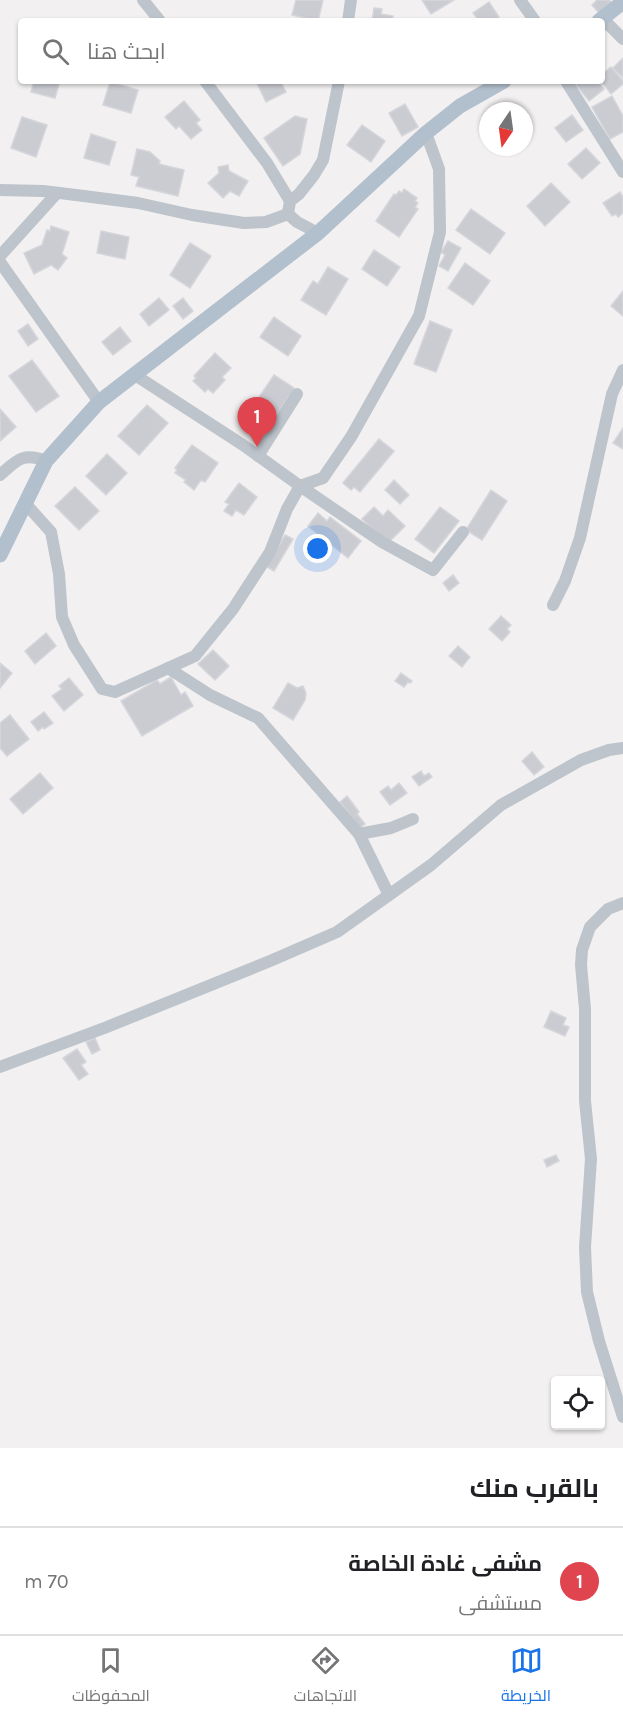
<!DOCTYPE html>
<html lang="ar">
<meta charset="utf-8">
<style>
:root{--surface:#fff;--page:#f6f6f6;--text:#202124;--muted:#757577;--line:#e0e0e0;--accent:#1a73e8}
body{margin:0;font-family:Karla,Cairo,sans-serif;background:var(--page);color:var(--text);direction:rtl}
.controls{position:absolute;right:18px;bottom:18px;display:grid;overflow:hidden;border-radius:6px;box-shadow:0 2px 4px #0004}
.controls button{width:54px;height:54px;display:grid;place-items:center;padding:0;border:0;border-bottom:2px solid var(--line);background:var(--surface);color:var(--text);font:30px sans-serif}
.compass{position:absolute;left:479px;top:102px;width:54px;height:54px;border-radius:50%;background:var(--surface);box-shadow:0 2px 4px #0004;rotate:193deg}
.you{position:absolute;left:318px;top:549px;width:21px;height:21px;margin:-15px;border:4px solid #fff;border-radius:50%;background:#1a73e8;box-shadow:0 0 0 9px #1a73e833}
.badge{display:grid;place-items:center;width:39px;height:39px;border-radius:50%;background:var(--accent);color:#fff;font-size:20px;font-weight:700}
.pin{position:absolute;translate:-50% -50px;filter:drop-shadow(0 2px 3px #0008)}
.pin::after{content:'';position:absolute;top:32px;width:21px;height:18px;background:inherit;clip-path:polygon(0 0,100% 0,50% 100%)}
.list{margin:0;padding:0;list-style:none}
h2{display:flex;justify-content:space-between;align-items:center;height:78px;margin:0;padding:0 24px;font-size:26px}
h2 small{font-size:20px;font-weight:400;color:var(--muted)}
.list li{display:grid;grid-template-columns:39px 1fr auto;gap:18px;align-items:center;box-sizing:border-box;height:108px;padding:0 24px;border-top:2px solid var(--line)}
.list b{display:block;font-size:22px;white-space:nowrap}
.list p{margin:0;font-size:20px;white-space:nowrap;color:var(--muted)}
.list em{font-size:20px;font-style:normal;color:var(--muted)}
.icon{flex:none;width:33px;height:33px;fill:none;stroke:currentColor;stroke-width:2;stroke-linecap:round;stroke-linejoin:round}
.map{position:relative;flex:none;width:623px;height:1448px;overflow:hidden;direction:ltr}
.search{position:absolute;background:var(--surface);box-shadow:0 2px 4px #0004;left:18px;right:18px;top:18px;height:66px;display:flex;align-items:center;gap:15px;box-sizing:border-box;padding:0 21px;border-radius:6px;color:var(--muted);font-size:22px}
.sheet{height:186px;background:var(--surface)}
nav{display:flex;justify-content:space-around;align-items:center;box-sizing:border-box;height:84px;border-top:2px solid var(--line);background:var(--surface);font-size:16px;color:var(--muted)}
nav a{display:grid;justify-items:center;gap:3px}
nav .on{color:var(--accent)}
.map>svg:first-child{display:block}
.building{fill:#cbccd2;stroke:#d5d6db;stroke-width:1.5}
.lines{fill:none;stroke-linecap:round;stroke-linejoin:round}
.minor{stroke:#bdc4cb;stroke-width:12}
.major{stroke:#b2bfcc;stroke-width:15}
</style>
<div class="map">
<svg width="623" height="1448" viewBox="0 0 623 1448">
<rect width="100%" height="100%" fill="#f2f0f0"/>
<g class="building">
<path d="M296,0H323L318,21L292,15Z"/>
<path d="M422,0H454L431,14Z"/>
<path d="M597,0H609L611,2L599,13L592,5Z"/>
<path d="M489,2L499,17L494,21H479L473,13Z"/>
<path d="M374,8L382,9L381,14L393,16L392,21H372Z"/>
<path d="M623,58V78L613,68Z"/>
<path d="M611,67L623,81V84L611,94L601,81H602V74Z"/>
<path d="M34,81H47L59,84L55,98L31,92Z"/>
<path d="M256,81H280L286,92L266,102Z"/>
<path d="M576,81H598L604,89L589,101L574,82Z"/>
<path d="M110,82L138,90L131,113L103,105Z"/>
<path d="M612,96L623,116V132L610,139L592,107Z"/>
<path d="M184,101L200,120L196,123L202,130L191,139L179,126L176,129L165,117Z"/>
<path d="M405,104L418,127L402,136L389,113Z"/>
<path d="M572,115L583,130L566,142L555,128Z"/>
<path d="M295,116L307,119L300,154L283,166L264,138Z"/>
<path d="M22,117L47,125L36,157L11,148Z"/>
<path d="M362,125L385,141L371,162L347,145Z"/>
<path d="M91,134L116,142L109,165L84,158Z"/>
<path d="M586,148L600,163L582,179L568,164Z"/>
<path d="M137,149L150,152L160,161L159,164L184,170L178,196L136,186L139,177L131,175Z"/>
<path d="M228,165L229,171L248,181L239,196L230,191L223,198L208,183L219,173L218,167Z"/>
<path d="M551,183L570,202L545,226L527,206Z"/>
<path d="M404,189L417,198L415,201L418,203L415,207L418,209L399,237L376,221L394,194L396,195L399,191L402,193Z"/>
<path d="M620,192L623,197V213L618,217L616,214L612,216L603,203Z"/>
<path d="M471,209L505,233L490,254L456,230Z"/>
<path d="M51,226L69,232L62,254L67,258L58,270L51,265L34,274L24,253L42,245L47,230L50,231Z"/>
<path d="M101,231L129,237L125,259L97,253Z"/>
<path d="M448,241L461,248L448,271L439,266L445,255L441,252Z"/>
<path d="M190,243L211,256L190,288L170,275Z"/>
<path d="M374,250L400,267L387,286L362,269Z"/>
<path d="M465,263L490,281L473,305L448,288Z"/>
<path d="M328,267L348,279L326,315L301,300L313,281L318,284Z"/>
<path d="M623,291V316L611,306Z"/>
<path d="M159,298L169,310L149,326L140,314Z"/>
<path d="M183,298L193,311L183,319L173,306Z"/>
<path d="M274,317L301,336L288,356L260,337Z"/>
<path d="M430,321L452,330L436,372L414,364Z"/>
<path d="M28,324L38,339L28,346L18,331Z"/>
<path d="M120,327L131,341L113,355L102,342Z"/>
<path d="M215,353L231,368L222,377L225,380L213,393L208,389L205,392L193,381L196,378L194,376Z"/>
<path d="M32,360L59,396L36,412L9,376Z"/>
<path d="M274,375L294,388L267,429L261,425L257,431L249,426L253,419L247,415Z"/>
<path d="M147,405L168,423L139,455L118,436Z"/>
<path d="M0,409L16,427L0,441Z"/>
<path d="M623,428V449L613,443Z"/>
<path d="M379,439L394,451L360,492L354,487L351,490L343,483Z"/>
<path d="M192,445L218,463L205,482L201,480L194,490L184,482L186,480L175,473L177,470L175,468Z"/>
<path d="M107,454L127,473L106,495L86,476Z"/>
<path d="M394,480L409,495L400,504L385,490Z"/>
<path d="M239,483L257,497L244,515L236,510L232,516L224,511L229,504L225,502Z"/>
<path d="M75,487L99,511L79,530L55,506Z"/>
<path d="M491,490L507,501L482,540L466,530Z"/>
<path d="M374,507L383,516L388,510L405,526L388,543L362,519Z"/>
<path d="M440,507L459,521L434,553L415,539Z"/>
<path d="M318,513L327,521L330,517L361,541L348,558L308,526Z"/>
<path d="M285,535L293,539L274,571L267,567Z"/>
<path d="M453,575L459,583L449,591L443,583Z"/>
<path d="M501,616L511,625L507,629L510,632L502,641L489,629Z"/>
<path d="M46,633L56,646L35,664L25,651Z"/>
<path d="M458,646L470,657L462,667L449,656Z"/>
<path d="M213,650L229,666L215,680L198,664Z"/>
<path d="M0,663L12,673L0,688Z"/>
<path d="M401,673L412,681L410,683L408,682L404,687L395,681Z"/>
<path d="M171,677L181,695L185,692L193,706L142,736L121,701L157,680L160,684Z"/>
<path d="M69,678L83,695L64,711L52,696L62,689L59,686Z"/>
<path d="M288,683L297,688L303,686L306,693L305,700L293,720L273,708Z"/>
<path d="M44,712L53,723L44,729L43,727L38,731L31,722Z"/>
<path d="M10,715L29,739L7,756L0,748V723Z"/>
<path d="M532,752L544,767L534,775L522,761Z"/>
<path d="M421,771L424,776L429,773L432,777L419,786L412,777Z"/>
<path d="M40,773L53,788L23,814L10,799Z"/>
<path d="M399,783L407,793L390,805L380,792L388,786L391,790Z"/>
<path d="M347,796L359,812L357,814L365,824L360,828L340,802Z"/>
<path d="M551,1011L566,1018L563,1025L569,1027L565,1036L544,1027Z"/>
<path d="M95,1038L100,1050L92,1054L86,1042Z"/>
<path d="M77,1049L86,1062L81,1065L88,1074L79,1080L63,1058Z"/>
<path d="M556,1155L559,1161L547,1167L544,1160Z"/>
</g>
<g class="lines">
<g class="minor">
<path d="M143,0L160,21"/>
<path d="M520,0L535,21"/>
<path d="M602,18L623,39"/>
<path d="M348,21L351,0"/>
<path d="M205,81L267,163L290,201"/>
<path d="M566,81L623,172"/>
<path d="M0,190L43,191L76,195L138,203L192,215L244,223L266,222L288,214"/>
<path d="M318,233L297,222L288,214L290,201L299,194L314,175L323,160L339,81"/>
<path d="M0,256L57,193"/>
<path d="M0,262L99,402"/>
<path d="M135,375L243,445L300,486L323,478L351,437L419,316L440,232L439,169L426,133"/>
<path d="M258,456L297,394"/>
<path d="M0,475C17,460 23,452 46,461"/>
<path d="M25,503L51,532L59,574L62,617L74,645L102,689L115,692L195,656L233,609L270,552L287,509L300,486L382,542L433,570L463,532"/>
<path d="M553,605L565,581L580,538L612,394L623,370"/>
<path d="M168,668L210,695L258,718L359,834L389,895L431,865L501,805L581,760L609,750L623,748"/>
<path d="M359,834L391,828L413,819"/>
<path d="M623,903L608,909L590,927L582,950L581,965L585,1009V1101L591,1159L585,1247L587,1292L599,1341L623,1417"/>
<path d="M0,1067L107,1027L270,961L337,932L389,895"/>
</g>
<g class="major">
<path d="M599,21L623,2"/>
<path d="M0,555L46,461L99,402L318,233L426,133L460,106L504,81"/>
</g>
</g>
</svg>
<div class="controls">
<button><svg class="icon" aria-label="locate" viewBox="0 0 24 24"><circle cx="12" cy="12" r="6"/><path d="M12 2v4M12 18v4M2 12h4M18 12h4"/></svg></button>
</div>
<svg class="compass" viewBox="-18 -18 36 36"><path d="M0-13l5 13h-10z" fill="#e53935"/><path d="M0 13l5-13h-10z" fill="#757577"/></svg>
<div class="you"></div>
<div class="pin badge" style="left:257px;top:447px;background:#e0444e">1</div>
<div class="search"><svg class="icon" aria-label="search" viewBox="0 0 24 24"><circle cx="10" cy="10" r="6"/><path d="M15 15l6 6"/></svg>ابحث هنا</div>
</div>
<section class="sheet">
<h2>بالقرب منك<small></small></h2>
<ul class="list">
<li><span class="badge" style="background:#e0444e">1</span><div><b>مشفى غادة الخاصة</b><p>مستشفى</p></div><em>70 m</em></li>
</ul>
</section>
<nav>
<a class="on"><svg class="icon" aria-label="map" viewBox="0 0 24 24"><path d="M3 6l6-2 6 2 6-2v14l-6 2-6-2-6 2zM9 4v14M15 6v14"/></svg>الخريطة</a>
<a><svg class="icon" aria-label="directions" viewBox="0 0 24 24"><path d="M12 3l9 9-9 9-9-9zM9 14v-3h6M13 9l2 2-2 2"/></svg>الاتجاهات</a>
<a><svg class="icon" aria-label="saved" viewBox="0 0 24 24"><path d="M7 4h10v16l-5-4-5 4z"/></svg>المحفوظات</a>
</nav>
